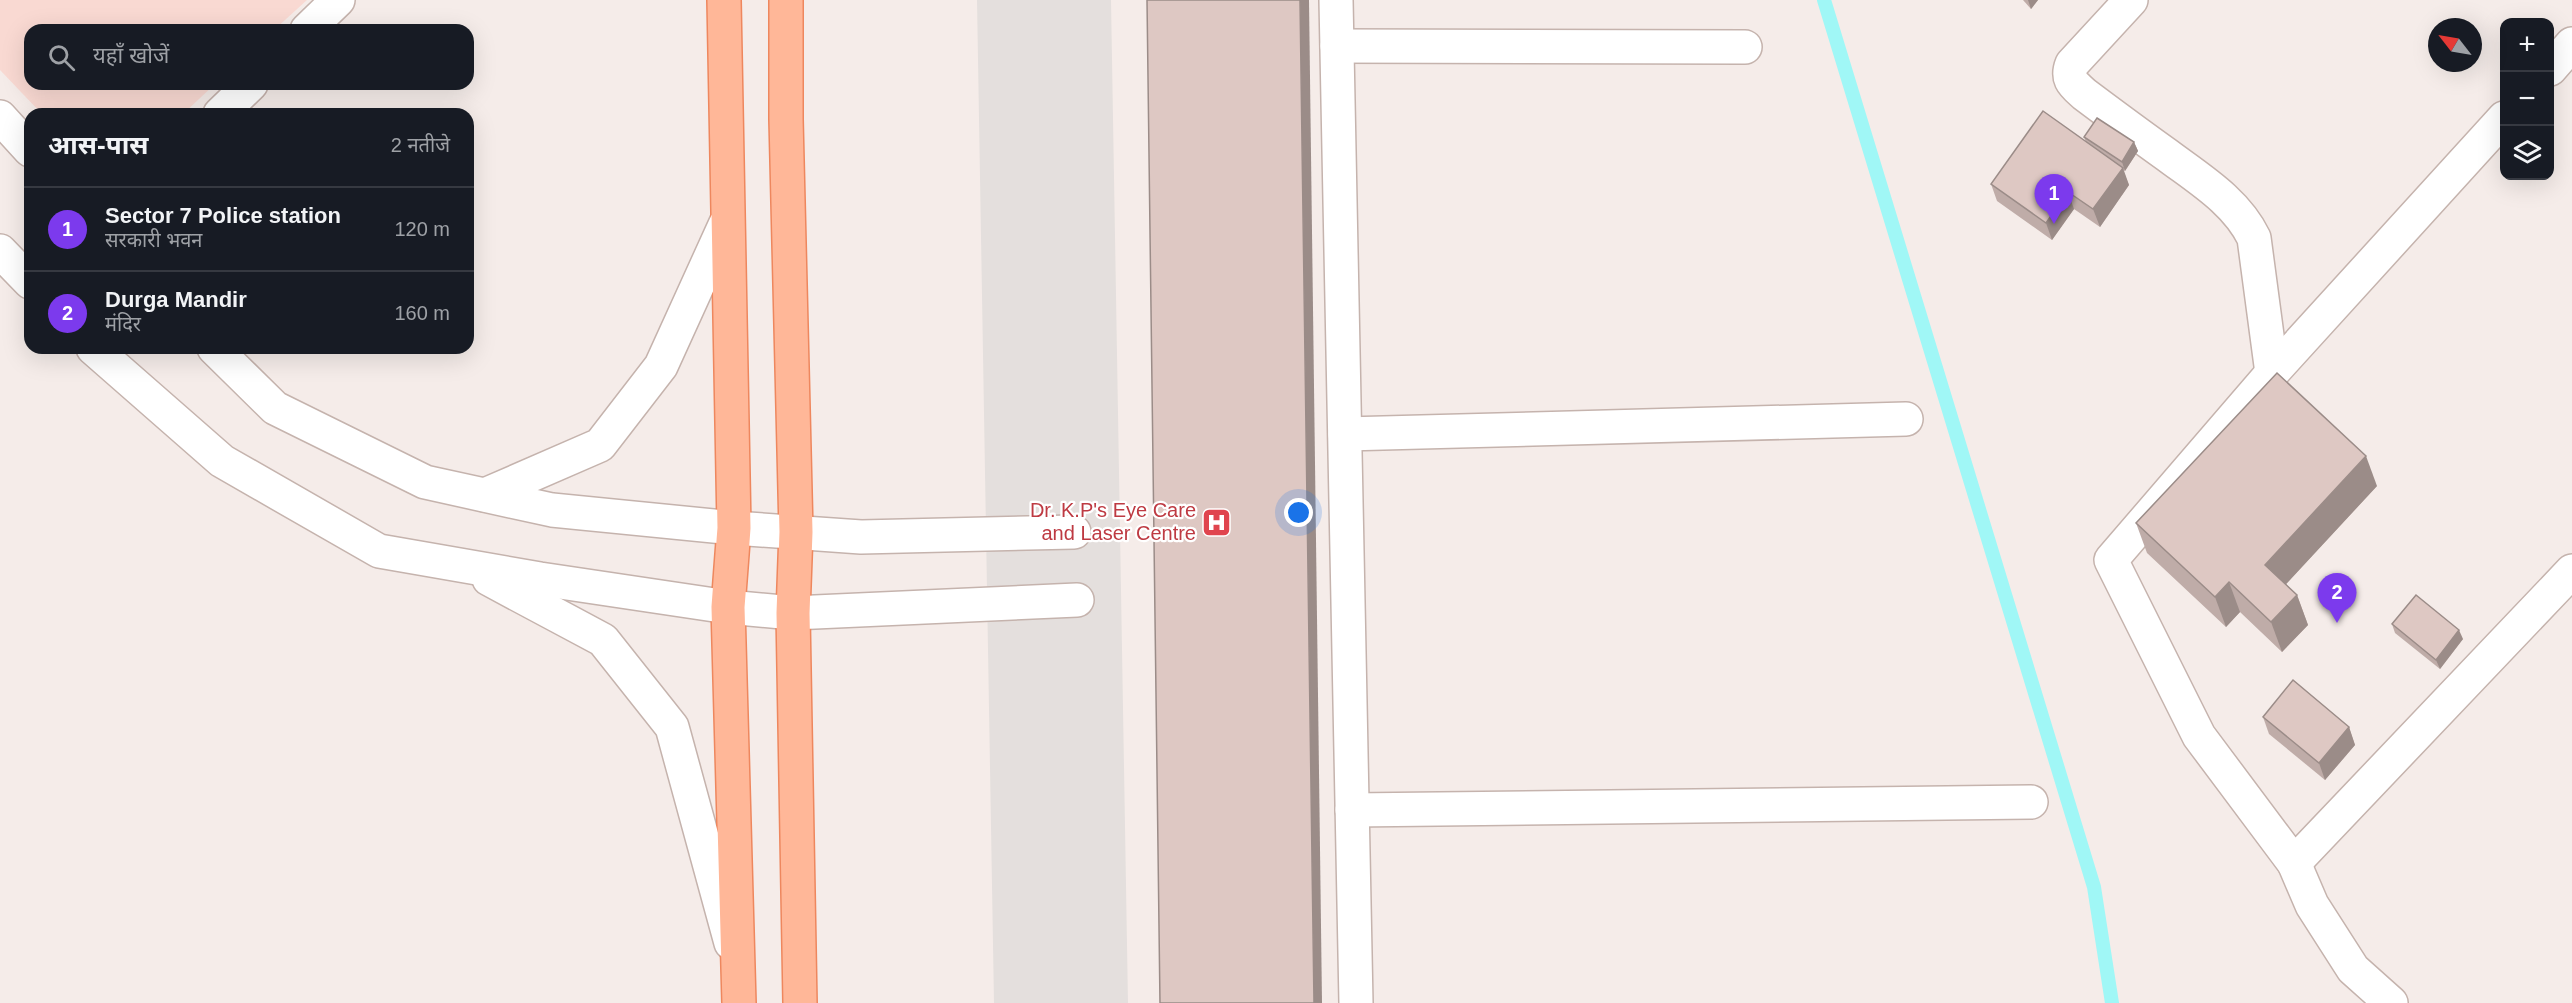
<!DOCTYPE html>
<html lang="hi">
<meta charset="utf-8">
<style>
:root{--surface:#171b24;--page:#20242c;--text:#f1f3f6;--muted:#9ea1a6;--line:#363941;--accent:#7c3aed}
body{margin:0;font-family:Arial,"Noto Sans Devanagari",sans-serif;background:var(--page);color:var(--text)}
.controls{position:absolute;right:18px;top:18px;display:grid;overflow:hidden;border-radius:12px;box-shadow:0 6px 24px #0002}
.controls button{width:54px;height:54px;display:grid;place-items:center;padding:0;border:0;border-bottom:2px solid var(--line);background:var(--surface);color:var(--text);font:30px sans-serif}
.compass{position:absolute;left:2428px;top:18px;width:54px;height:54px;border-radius:50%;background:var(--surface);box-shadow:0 6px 24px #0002;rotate:301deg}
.you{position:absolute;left:1299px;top:513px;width:21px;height:21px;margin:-15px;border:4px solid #fff;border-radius:50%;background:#1a73e8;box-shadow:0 0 0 9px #1a73e833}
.badge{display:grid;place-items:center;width:39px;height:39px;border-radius:50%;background:var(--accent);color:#fff;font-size:20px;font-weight:700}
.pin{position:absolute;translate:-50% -50px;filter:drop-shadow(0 2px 3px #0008)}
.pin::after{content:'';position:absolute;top:32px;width:21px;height:18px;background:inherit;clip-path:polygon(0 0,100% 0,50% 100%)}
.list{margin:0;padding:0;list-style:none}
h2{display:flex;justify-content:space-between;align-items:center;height:78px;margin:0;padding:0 24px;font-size:26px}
h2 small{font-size:20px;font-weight:400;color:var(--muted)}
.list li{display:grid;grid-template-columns:39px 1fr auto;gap:18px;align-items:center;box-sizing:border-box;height:84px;padding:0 24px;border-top:2px solid var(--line)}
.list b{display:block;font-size:22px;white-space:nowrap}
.list p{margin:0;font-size:20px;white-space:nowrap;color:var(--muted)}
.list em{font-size:20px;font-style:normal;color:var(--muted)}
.icon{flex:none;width:33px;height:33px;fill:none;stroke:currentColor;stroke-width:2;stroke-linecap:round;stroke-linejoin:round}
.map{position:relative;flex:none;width:2572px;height:1003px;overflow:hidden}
.search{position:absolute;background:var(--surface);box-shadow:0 6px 24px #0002;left:24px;top:24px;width:450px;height:66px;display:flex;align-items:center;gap:15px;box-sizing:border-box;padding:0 21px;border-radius:18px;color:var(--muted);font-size:22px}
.panel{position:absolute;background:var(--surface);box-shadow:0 6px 24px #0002;left:24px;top:108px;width:450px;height:246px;border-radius:18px}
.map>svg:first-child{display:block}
.commercial{fill:#f9d9d2}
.parking{fill:#e4dfdd}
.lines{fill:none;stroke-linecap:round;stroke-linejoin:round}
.stream{stroke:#a0f7f6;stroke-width:14}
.minor-casing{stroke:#c5b3ad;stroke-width:36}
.major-casing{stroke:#ee875e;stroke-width:36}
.minor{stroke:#fff;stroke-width:33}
.major{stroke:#ffb798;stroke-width:33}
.wall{fill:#bfaca8}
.shaded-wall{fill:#9b8c88}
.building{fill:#dec8c3;stroke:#9b8c88;stroke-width:1.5}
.labels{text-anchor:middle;stroke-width:4.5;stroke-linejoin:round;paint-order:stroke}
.health-label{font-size:20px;fill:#be3a42;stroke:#fff;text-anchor:end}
</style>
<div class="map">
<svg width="2572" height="1003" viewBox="0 0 2572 1003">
<rect width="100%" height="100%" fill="#f5ece9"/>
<path class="commercial" d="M0,0H307L274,30H30V84H215L183,114H42L0,70Z"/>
<path class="parking" d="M977,0H1111L1128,1003H994Z"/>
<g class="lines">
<path class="stream" d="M1824,0L2094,887L2112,1003"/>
<defs>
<g id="minor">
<path d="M1336,0L1356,1003"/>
<path d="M2131,0L2072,64C2066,79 2073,84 2084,94C2112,115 2139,135 2167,155C2199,179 2236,201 2254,238L2272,373"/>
<path d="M307,30L338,0"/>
<path d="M1337,46L1745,47"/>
<path d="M2550,69L2572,44"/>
<path d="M220,114L251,84"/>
<path d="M0,117L30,150"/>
<path d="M2504,118L2272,373L2111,560L2199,736L2294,863L2572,571"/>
<path d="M0,251L30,282"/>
<path d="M93,348L222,461L379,551L540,579L728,607L793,613L1077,600"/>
<path d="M214,348L275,408L425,482L552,510L734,528L861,537L1074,532"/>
<path d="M1345,434L1906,419"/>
<path d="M485,495L600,445L661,366L726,223"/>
<path d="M489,579L603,640L672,727L731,943"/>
<path d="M1352,810L2031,802"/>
<path d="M2294,863L2312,905L2353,969L2391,1003"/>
</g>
<g id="major">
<path d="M724,0L734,528L728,607L739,1003"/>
<path d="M786,0V119L796,532L793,613L800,1003"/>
</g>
</defs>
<use href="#minor" class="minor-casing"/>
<use href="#major" class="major-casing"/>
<use href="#minor" class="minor"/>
<use href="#major" class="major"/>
</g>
<g class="wall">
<path d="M2023,0H2038L2031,9Z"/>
<path d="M2084,137L2134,142L2138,151L2125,171L2123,170L2129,185L2100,227L2074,209L2052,240L1997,201L1991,184L2086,142Z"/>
<path d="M2377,486L2286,584L2297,595L2308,625L2282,652L2240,612L2226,627L2147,553L2136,523Z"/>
<path d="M2392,624L2463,639L2440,669L2395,633Z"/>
<path d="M2263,717L2349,727L2355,745L2325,780L2269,734Z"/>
</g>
<g class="shaded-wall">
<path d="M1300,0H1309L1322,1003H1314Z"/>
<path d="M2028,0H2038L2031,9Z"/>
<path d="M2134,142L2138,151L2125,171L2122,162Z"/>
<path d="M2123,168L2129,185L2100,227L2093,209Z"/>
<path d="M2068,192L2074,209L2052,240L2046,223Z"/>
<path d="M2366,456L2377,486L2276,595L2265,565Z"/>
<path d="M2229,582L2240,612L2226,627L2215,597Z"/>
<path d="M2297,595L2308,625L2282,652L2271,622Z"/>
<path d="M2459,630L2463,639L2440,669L2436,660Z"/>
<path d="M2349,727L2355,745L2325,780L2319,763Z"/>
</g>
<g class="building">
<path d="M1147,0H1300L1314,1003H1160Z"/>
<path d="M2043,111L2123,168L2093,209L2068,192L2046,223L1991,184Z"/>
<path d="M2097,118L2134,142L2122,162L2084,137Z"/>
<path d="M2277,373L2366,456L2265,565L2297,595L2271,622L2229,582L2215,597L2136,523Z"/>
<path d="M2416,595L2459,630L2436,660L2392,624Z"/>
<path d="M2293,680L2349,727L2319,763L2263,717Z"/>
</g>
<defs>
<symbol id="hospital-square" viewBox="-11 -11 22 22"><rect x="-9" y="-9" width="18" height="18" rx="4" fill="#e0444e" stroke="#fff"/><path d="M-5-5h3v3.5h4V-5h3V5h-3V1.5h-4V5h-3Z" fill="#fff"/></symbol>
</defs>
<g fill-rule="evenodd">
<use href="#hospital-square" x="1200" y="506" width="33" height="33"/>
</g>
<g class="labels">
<g class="health-label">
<text x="1196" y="517">Dr. K.P's Eye Care<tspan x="1196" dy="23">and Laser Centre</tspan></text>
</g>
</g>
</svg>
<div class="controls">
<button>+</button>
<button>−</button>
<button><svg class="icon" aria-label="layers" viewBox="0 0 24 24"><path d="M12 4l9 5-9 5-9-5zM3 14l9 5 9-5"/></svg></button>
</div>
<svg class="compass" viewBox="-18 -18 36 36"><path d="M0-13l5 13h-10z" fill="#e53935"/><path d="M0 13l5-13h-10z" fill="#9ea1a6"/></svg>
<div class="you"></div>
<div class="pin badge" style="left:2054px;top:224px">1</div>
<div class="pin badge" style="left:2337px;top:623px">2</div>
<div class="search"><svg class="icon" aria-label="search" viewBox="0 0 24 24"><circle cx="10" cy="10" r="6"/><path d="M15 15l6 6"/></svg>यहाँ खोजें</div>
<section class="panel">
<h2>आस-पास<small>2 नतीजे</small></h2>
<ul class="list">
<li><span class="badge">1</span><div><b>Sector 7 Police station</b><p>सरकारी भवन</p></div><em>120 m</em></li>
<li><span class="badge">2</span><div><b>Durga Mandir</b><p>मंदिर</p></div><em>160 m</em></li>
</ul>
</section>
</div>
